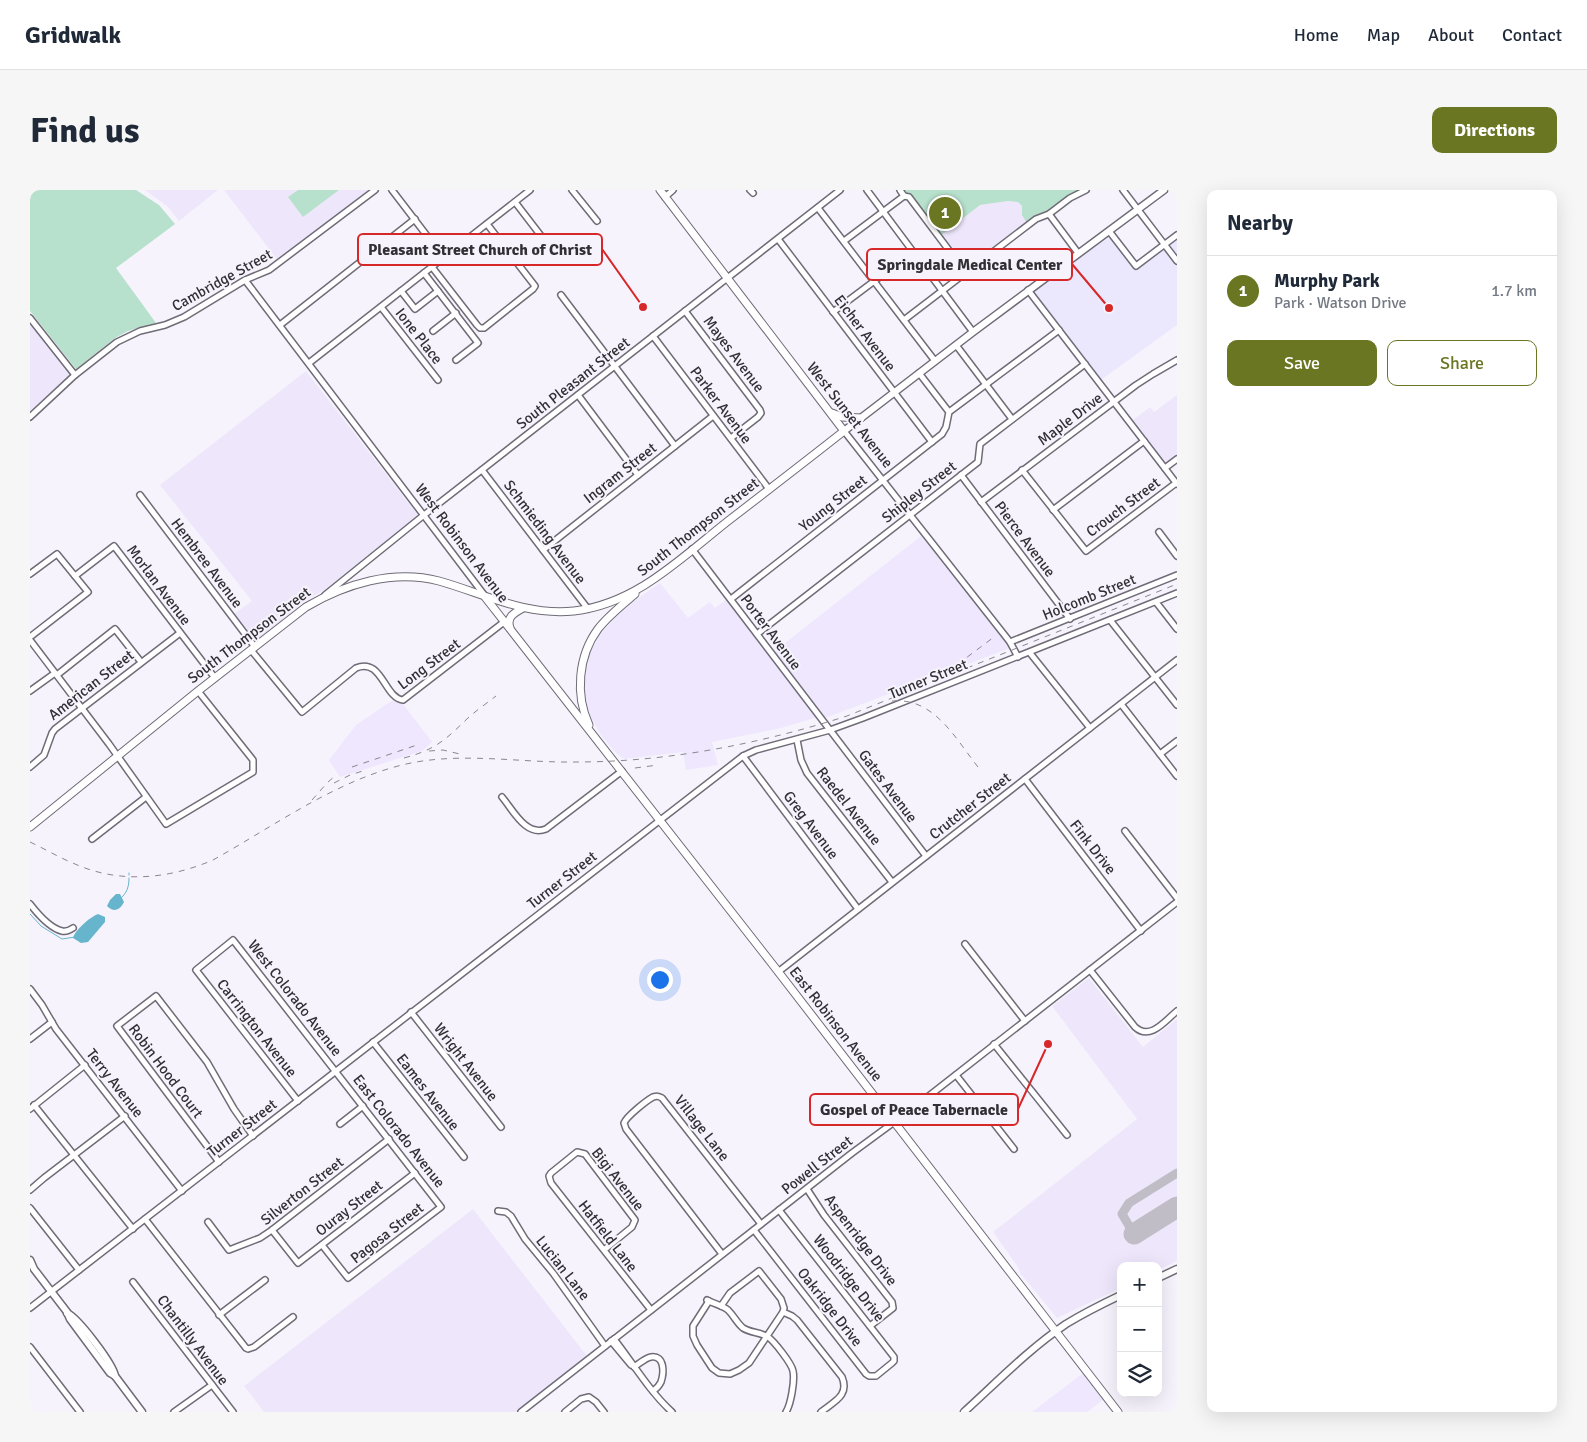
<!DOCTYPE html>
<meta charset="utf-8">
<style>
:root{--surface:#fff;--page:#f6f6f7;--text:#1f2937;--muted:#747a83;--line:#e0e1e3;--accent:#6a7622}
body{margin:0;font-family:Signika,sans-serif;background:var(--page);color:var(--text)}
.controls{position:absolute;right:15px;bottom:15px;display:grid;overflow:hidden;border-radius:10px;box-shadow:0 5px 20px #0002}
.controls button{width:45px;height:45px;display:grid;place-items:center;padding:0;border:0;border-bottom:1px solid var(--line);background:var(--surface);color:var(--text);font:25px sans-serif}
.you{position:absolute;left:629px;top:789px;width:18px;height:18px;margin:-12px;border:4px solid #fff;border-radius:50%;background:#1a73e8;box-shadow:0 0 0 8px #1a73e833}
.badge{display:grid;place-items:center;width:32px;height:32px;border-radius:50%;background:var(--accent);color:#fff;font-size:16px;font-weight:700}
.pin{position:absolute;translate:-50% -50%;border:2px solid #fff;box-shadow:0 1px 5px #0006}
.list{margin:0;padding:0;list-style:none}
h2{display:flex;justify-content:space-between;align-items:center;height:65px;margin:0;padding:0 20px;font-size:21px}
h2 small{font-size:16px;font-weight:400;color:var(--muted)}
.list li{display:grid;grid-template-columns:32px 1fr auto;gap:15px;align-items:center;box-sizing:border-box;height:70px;padding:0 20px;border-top:1px solid var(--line)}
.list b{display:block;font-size:19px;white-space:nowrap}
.list p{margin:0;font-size:16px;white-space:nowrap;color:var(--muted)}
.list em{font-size:16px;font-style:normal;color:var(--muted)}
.actions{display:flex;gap:10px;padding:15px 20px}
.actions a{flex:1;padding:11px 0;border:1px solid var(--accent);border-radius:10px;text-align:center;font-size:18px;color:var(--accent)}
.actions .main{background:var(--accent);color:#fff}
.icon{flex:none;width:28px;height:28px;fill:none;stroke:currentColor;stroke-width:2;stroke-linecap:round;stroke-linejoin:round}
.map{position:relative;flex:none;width:1147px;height:1222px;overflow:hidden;border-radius:10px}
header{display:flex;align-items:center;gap:30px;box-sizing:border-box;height:70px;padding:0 25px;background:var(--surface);border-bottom:1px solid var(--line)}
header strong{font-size:24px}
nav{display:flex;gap:28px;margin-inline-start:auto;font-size:18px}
.intro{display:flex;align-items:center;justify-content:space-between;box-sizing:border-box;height:120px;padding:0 30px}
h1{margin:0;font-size:35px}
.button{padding:12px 22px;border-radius:10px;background:var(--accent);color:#fff;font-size:18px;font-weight:700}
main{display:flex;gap:30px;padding:0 30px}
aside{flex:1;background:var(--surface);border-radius:10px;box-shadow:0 5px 20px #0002}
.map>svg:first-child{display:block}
.built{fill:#eee7fb}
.industrial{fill:#eee7fd}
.medical{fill:#ebe8fe}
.green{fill:#b7e1cc}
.water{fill:#67b5cc}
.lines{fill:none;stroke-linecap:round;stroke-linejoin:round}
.stream{stroke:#67b5cc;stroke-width:1}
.taxiway{stroke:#c0bdc6;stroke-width:9}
.runway{stroke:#c0bdc6;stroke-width:21}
.minor-casing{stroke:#706c77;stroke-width:8}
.major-casing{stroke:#706c77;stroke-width:9}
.highway-casing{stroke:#706c77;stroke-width:9}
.minor{stroke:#fff;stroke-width:5}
.major{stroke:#fff;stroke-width:6}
.highway{stroke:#fff;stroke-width:7}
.rail{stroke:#89878e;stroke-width:1;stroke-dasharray:6 6;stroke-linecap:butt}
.labels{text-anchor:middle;stroke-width:4;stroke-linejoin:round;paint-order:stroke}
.street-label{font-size:15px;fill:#323035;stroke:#f7f3fd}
.leader{fill:none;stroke:#d62828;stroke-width:2}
.callout-dot{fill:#d62828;stroke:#f7f3fd;stroke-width:2}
.callout{fill:#f7f3fd;stroke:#d62828;stroke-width:2}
.callout-label{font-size:16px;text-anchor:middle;font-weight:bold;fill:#323035}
</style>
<header>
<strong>Gridwalk</strong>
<nav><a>Home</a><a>Map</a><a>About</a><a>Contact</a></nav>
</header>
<div class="intro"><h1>Find us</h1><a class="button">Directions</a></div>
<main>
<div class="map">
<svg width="1147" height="1222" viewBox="0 0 1147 1222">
<rect width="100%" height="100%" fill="#f7f3fd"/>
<g class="built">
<path d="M115,0H188L149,31L138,17Z"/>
<path d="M194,0H342L249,72Z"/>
<path d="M978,11L988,12L992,16L998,35L936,83L909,47L950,15Z"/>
<path d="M0,128L45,185L0,227Z"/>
<path d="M276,181L387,324L388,326L294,400L277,410L225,451L204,424L222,411L130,295Z"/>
<path d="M1147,205V269L1135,278L1099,233L1120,217L1124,222Z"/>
<path d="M1059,788L1113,857L1147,829V1071L1128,1080V1076H1091V1098L1027,1128L990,1083L988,1077L963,1042L1107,929L1022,816Z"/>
<path d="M443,1019L557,1166L485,1222H234L214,1196Z"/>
</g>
<g class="industrial">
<path d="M891,346L980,458L795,528L744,462Z"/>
<path d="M630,393L658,428L680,412L685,418L697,409L788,527L751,538L682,552L688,575L656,580L653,562L594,569L587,564L570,544L556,517L554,489L560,463L571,443L593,419Z"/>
<path d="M363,510L373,514L402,552L392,561L310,587L299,570L326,535Z"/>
<path d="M1056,1181L1077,1207L1057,1222H1002Z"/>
</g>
<path class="medical" d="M1079,41L1106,76L1147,45V135L1068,192L998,100Z"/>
<g class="green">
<path d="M0,0H106L129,15L145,34L86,78L126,133L98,141L85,148L46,179L0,121Z"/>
<path d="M268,0H309L273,27L258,7Z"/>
<path d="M870,0H1056L998,35L992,25V16L988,12L978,11L950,15L909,47L879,7Z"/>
</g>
<g class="water">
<path d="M86,704H90L94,712C90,720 84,723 77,716L80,710Z"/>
<path d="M68,724L75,727V732L58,752L51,753L43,748C45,740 60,727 68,724Z"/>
</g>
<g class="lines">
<g class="stream">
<path d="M99,683V685"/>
<path d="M90,709C97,703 99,697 99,688"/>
<path d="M0,724L11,736L32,749L45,747"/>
</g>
<path class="taxiway" d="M1104,1044L1092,1024L1099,1013L1147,983"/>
<path class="runway" d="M1104,1044L1147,1017"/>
<defs>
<g id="minor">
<path d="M362,0L414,68"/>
<path d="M542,0L567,31"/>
<path d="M720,0L723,3"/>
<path d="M837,0L943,142"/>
<path d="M870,0L874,6L879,7L936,83"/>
<path d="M1093,0L1147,71"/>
<path d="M635,7L643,0"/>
<path d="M485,12L528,68"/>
<path d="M788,18L905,171"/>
<path d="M1019,24L1048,63"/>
<path d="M1079,41L1106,76L1147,45"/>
<path d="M748,49L902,252"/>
<path d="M814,51L874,6"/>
<path d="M402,77L447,135L450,138H454L503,99L505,96L457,34"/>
<path d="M394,83L448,153L426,170"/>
<path d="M215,90L455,406"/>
<path d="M998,100L1147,294"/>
<path d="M371,101L385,119L408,101"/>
<path d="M531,105L645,256"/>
<path d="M351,117L408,190"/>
<path d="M655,121L730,220L731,223L728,227L701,248"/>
<path d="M803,122L883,62"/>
<path d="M0,128L45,185"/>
<path d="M874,130L1006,29L1019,24L1040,8L1056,0"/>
<path d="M250,135L385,29"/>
<path d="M403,141L426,123"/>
<path d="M623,146L739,299"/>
<path d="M926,155L982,229"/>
<path d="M279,173L500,0"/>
<path d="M889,183L919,222"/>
<path d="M548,205L608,285"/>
<path d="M0,227L45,185L87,152L110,141L135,135L154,127L215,90L239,80L345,0"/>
<path d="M814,241L980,452L988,467"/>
<path d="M1135,278L1147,269"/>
<path d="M452,280L558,419"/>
<path d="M992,280L1056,361L1146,293"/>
<path d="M931,285L1040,429"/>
<path d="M110,305L225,457"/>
<path d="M951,312L1106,195L1123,184L1147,170"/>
<path d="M1023,320L1114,251"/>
<path d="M1129,342L1147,366"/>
<path d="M662,359L896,666"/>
<path d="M513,360L683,226"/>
<path d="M0,384L27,364L58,402L0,447"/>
<path d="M45,386L84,356L185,488"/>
<path d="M295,405L394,325L810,0"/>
<path d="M701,409L912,244L916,237L919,222L1029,140"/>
<path d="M1126,412L1147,439"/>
<path d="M1080,430L1147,515"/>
<path d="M727,444L948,272L950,254L1055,174"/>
<path d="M0,450L79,554L136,634L223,582V570L168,501"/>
<path d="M980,452L1147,385"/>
<path d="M221,460L272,522L326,478C352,467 354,508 373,510L474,432"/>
<path d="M1000,463L1060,538"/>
<path d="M27,485L85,439L111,472"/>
<path d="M0,501L25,483"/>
<path d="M1091,514L1147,586"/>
<path d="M767,550L771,570L777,583L862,692"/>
<path d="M1130,564L1147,551"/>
<path d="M713,566L828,719"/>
<path d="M0,577L14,565L22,543L25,539L150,443"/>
<path d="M995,589L1111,741"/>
<path d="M472,607C483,620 496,647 516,639L592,581"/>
<path d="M1095,641L1147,708"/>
<path d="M62,649L116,607"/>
<path d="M0,714C7,723 19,738 32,741C36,742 40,740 43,738"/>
<path d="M935,754L995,831"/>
<path d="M1060,780L1105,837C1120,851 1135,831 1147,821"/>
<path d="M748,782L1147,470"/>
<path d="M0,799L12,815L26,839L152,1001"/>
<path d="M381,822L471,937"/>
<path d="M0,849L22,832"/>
<path d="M343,852L434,967"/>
<path d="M964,854L1037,945"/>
<path d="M926,885L984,959"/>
<path d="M268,911L166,780L203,750L411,1017L318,1088L292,1055"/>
<path d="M4,915L103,1039"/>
<path d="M0,919L55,875"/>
<path d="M310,934L333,916"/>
<path d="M189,972L87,836L126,806L177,872L204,919L223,946"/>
<path d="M777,999L794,1025L862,1112L863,1118L840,1136"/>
<path d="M0,1000L14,988L95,926"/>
<path d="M0,1018L49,1080"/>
<path d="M468,1021L476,1022L481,1026L495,1049L523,1083L575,1156"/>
<path d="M115,1029L216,1158L218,1159L224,1157L263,1127"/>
<path d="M178,1032L199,1060L230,1048L242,1040L359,949"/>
<path d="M242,1040L268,1073L385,983"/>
<path d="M724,1040L836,1184L839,1186H846L862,1173L864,1171V1167L749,1020"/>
<path d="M574,1060L602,1037L605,1030L555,964L547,962L521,983L519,986L521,993L621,1120"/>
<path d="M692,1064L596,939L594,933C597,926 616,911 623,907C627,906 628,906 632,908L731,1034"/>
<path d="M103,1092L203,1222"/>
<path d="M677,1110C684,1114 692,1115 698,1120C704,1126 707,1133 713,1138C721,1143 730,1142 738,1147C744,1151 762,1174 763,1181C765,1190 761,1214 756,1222"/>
<path d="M679,1111L663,1136V1146L667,1155L682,1178L689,1183L700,1184L709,1180L719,1173L753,1122L754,1118L751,1109L729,1081L700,1103L691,1116"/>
<path d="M0,1118L713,566L726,560L800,540L833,528L1147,403"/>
<path d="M753,1122L762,1126L767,1130L812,1187C820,1206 803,1212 791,1222"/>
<path d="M189,1125L235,1090"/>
<path d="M584,1149C603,1173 619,1201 642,1222"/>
<path d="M581,1151L601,1175"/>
<path d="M0,1157L50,1222"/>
<path d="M604,1177C609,1174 615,1168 621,1167C635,1165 634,1183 631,1192C629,1196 626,1199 623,1201"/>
<path d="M144,1222L182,1195"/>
<path d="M491,1222L822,963L886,916L1147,712"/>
<path d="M535,1222L551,1209L559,1207L566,1212L574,1222"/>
</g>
<g id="major">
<path d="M814,241L943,142L1134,0"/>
<path d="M0,1070L4,1079L37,1122L40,1129L80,1183L85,1186L112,1222"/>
<path d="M1128,1088L1147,1079"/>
<path d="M37,1123C49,1129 83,1174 85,1186"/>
<path d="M934,1222C967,1192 999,1159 1036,1134C1054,1123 1072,1114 1091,1105"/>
</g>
<g id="highway">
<path d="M802,223L812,227L831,228"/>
<path d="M455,407L743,775L1088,1222"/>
<path d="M480,438C476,427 484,423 493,418"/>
<path d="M559,535C545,505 548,466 568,439C578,426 592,415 605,404"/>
<path d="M0,637L168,501L276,417C315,394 363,379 409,391C455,404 495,426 544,421C606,414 651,368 698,331C737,301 776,271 814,241L630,0"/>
</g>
</defs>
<use href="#minor" class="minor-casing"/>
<use href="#major" class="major-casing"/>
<use href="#highway" class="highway-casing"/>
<use href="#minor" class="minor"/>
<use href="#major" class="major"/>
<use href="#highway" class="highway"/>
<g class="rail">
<path d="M917,480L928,474L964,447"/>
<path d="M862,511C904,507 925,548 948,577"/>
<path d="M399,561L413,560L434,565"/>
<path d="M374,568C407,559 415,550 439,527C447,520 457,513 466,506"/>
<path d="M322,577L387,555"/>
<path d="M605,578L628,575"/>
<path d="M304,593L320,585L336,580"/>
<path d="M282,610L297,593L306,585"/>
<path d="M0,652C15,659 30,668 45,674C90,694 139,689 183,670C244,636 304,592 372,575C428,561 489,573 546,572C638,572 729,554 817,526L1147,394"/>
</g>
</g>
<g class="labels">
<g class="street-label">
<text transform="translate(192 90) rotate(-29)" y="5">Cambridge Street</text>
<text transform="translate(835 143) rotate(53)" y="5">Eicher Avenue</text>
<text transform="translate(389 146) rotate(52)" y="5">Ione Place</text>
<text transform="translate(704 164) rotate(53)" y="5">Mayes Avenue</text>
<text transform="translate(543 193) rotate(-38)" y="5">South Pleasant Street</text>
<text transform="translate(691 215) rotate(53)" y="5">Parker Avenue</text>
<text transform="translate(820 225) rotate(52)" y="5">West Sunset Avenue</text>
<text transform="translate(1040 229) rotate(-37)" y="5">Maple Drive</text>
<text transform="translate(590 283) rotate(-38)" y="5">Ingram Street</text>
<text transform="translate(889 302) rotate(-38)" y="5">Shipley Street</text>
<text transform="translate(803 313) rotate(-38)" y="5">Young Street</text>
<text transform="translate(1093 317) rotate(-37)" y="5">Crouch Street</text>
<text transform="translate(668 337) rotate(-38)" y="5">South Thompson Street</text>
<text transform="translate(515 342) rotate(53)" y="5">Schmieding Avenue</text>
<text transform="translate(995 349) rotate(53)" y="5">Pierce Avenue</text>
<text transform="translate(432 353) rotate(53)" y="5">West Robinson Avenue</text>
<text transform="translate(177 373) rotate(53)" y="5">Hembree Avenue</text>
<text transform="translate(129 395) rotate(53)" y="5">Morlan Avenue</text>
<text transform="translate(1059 407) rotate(-22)" y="5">Holcomb Street</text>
<text transform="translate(741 442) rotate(53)" y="5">Porter Avenue</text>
<text transform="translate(219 445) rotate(-37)" y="5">South Thompson Street</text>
<text transform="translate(399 474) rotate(-37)" y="5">Long Street</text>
<text transform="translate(898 489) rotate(-22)" y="5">Turner Street</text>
<text transform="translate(61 495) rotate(-38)" y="5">American Street</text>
<text transform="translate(858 596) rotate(53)" y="5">Gates Avenue</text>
<text transform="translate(819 616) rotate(52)" y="5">Raedel Avenue</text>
<text transform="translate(940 616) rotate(-38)" y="5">Crutcher Street</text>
<text transform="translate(781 635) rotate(53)" y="5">Greg Avenue</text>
<text transform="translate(1063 657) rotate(52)" y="5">Fink Drive</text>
<text transform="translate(532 690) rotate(-38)" y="5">Turner Street</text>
<text transform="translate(265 808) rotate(52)" y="5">West Colorado Avenue</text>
<text transform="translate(806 834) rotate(52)" y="5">East Robinson Avenue</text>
<text transform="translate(227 838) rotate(52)" y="5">Carrington Avenue</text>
<text transform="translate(436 872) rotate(52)" y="5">Wright Avenue</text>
<text transform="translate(136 881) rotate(53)" y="5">Robin Hood Court</text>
<text transform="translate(85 893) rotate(52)" y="5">Terry Avenue</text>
<text transform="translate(398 902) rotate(52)" y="5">Eames Avenue</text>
<text transform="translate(212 938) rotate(-38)" y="5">Turner Street</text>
<text transform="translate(672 938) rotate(52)" y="5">Village Lane</text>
<text transform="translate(369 941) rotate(52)" y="5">East Colorado Avenue</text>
<text transform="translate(787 975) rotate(-38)" y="5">Powell Street</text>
<text transform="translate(588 989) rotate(52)" y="5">Bigi Avenue</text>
<text transform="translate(272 1001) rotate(-38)" y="5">Silverton Street</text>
<text transform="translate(319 1018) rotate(-38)" y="5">Ouray Street</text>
<text transform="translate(357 1043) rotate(-38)" y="5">Pagosa Street</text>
<text transform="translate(578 1046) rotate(52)" y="5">Hatfield Lane</text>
<text transform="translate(831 1050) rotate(53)" y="5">Aspenridge Drive</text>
<text transform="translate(533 1078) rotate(52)" y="5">Lucian Lane</text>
<text transform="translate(819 1088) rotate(52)" y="5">Woodridge Drive</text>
<text transform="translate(800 1117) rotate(52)" y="5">Oakridge Drive</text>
<text transform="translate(163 1150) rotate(53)" y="5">Chantilly Avenue</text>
</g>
</g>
<path class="leader" d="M613 117L572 59M1079 118L1042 74M1018 854L988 919"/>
<g class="callout-dot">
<circle cx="613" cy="117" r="5"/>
<circle cx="1079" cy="118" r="5"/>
<circle cx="1018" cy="854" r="5"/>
</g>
<g class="callout">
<rect x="328" y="44" width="244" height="31" rx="5"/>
<rect x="837" y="59" width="205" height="31" rx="5"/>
<rect x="780" y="904" width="208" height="31" rx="5"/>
</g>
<g class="callout-label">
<text x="450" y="65">Pleasant Street Church of Christ</text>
<text x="940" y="80">Springdale Medical Center</text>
<text x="884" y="925">Gospel of Peace Tabernacle</text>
</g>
</svg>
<div class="controls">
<button>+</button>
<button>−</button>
<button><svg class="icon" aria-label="layers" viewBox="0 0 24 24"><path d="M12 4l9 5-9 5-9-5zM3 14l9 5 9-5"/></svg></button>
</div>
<div class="you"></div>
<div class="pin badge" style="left:915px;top:23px">1</div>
</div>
<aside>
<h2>Nearby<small></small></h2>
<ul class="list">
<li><span class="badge">1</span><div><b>Murphy Park</b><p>Park · Watson Drive</p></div><em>1.7 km</em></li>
</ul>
<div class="actions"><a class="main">Save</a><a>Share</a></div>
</aside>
</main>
